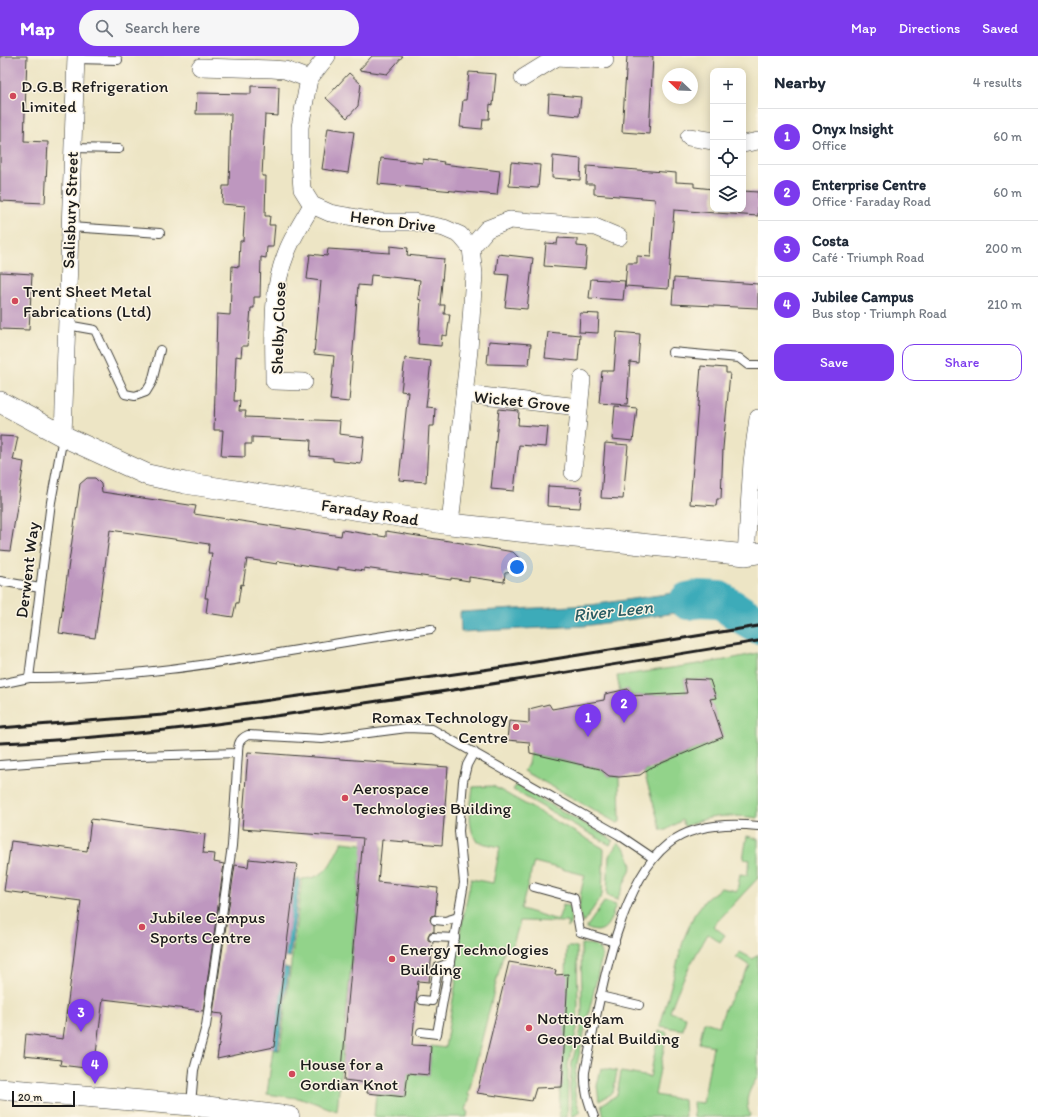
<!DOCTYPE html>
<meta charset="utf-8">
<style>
:root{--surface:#fff;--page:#f6f6f7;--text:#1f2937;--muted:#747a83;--line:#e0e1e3;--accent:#7c3aed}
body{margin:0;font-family:Itim,sans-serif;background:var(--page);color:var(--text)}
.controls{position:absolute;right:12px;top:12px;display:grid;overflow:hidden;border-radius:8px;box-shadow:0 2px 10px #0003}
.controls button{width:36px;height:36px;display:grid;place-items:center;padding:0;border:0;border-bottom:1px solid var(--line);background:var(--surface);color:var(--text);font:20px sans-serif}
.compass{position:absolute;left:662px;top:12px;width:36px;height:36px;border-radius:50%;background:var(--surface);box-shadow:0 2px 10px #0003;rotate:293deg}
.scale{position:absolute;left:12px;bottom:10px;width:63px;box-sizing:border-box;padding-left:4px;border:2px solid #1c1c1c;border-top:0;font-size:11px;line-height:14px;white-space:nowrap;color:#1c1c1c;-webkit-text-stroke:3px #fcf5e5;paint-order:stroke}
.you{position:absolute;left:517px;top:511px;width:14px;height:14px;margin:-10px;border:3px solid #fff;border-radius:50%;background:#1a73e8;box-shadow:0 0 0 6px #1a73e833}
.badge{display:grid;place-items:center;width:26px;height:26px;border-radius:50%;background:var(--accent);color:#fff;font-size:13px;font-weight:700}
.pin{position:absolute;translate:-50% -33px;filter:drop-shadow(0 1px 2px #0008)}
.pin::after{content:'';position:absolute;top:21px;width:14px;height:12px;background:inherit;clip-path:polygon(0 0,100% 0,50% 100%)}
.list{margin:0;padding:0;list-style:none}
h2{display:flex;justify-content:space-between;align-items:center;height:52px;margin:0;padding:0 16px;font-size:17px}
h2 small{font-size:13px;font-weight:400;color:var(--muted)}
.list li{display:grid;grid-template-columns:26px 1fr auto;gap:12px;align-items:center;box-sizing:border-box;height:56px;padding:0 16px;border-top:1px solid var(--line)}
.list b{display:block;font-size:15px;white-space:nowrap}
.list p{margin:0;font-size:13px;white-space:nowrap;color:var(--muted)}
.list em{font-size:13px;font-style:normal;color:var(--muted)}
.actions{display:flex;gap:8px;padding:12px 16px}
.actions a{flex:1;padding:9px 0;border:1px solid var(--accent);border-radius:12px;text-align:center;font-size:14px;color:var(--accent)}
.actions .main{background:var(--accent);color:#fff}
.icon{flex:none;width:22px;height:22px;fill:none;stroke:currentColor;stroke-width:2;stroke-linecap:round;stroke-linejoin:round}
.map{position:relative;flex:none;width:758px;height:1061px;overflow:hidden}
header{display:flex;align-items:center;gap:24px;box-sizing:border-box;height:56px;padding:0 20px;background:var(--accent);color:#fff}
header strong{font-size:19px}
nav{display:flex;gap:22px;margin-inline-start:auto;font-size:14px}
.search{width:280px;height:36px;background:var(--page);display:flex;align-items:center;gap:10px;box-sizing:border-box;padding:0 14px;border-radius:22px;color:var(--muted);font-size:15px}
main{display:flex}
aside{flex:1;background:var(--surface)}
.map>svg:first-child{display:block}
.green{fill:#92d38a;stroke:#577853}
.water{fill:#3cabb9;stroke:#2c646a}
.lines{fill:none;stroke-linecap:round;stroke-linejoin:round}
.river{stroke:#3cabb9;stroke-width:38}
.building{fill:#be97bf}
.service-casing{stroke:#3b3a35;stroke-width:10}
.minor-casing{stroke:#3b3a35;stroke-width:18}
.tertiary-casing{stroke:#3b3a35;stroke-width:22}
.service{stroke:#fff;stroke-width:8}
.minor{stroke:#fff;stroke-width:17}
.tertiary{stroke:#fff;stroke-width:21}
.rail{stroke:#1c1c1c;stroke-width:3}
.poi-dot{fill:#d1495b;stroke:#fcf5e5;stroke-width:1.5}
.labels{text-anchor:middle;stroke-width:3;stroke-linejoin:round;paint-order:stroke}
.poi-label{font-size:17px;fill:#1c1c1c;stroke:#fcf5e5;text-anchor:start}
.street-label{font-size:17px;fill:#1c1c1c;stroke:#fcf5e5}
.water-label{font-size:18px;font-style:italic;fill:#2a5c63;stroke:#fcf5e5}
</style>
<header>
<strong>Map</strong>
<div class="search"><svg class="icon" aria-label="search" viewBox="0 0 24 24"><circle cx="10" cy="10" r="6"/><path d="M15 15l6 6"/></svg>Search here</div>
<nav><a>Map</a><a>Directions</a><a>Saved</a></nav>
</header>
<main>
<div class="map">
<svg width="758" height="1061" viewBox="0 0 758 1061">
<rect width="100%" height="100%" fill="#fcf5e5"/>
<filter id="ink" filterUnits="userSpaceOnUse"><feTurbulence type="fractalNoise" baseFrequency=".025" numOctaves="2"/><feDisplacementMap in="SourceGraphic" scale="8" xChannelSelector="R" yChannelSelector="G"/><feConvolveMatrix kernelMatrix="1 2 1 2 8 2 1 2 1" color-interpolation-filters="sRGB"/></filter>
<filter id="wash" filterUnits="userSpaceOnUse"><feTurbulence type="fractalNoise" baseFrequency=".012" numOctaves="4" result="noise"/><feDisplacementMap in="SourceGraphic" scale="16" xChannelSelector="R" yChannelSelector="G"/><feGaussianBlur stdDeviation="0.9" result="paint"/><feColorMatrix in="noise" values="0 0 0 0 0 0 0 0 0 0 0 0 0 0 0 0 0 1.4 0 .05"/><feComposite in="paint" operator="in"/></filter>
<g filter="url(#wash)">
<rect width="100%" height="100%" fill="#ede5c5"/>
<g class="green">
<path d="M758,597V762C733,759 709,758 685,771L682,764L666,774H661L644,716L723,681L710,643L716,641L710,624L684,623L687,637L631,640L628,633L620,636L617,620L725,604Z"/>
<path d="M530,697L600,713L609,720L619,721L620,766L617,767L524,715L528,708Z"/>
<path d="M516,729L613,784L610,789L513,734Z"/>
<path d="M493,730L603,792L604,793L602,839L583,868C576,854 581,834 585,819L534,806L521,853L558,864L563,849L568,850C571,855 572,867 568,872L567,866L520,865L512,892L505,891L468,1039L470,1040L466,1054L468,1055L467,1061H374L376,1038L405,1041L408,1017L429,1019L431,990L445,992L458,913L453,911L471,823L493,827L500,791L477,786C466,769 471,750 473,731Z"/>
<path d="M747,780L758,783V822L713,870L725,879L720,886L708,878C693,903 679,928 670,956L686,961L683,974L660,970L684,882L694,859L706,843L721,832L737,835L740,818L747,819L750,804L743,803Z"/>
<path d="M342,786L382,790L380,806L361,805L337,1055L304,1043L267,1038L273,993L280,994L302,823C328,822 331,806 342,786Z"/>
<path d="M618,787L626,794L632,810L617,844L609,841L607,838L609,800Z"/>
<path d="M604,846H607L616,849C610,864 607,882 586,872Z"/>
<path d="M581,888C592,888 599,888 602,900L576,1012C574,1028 573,1042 581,1056L572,1061L570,1032L572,1006L581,974L582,950Z"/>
<path d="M567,891H577L578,949L577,973L568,1008L567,1061H559L560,1031L562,1030Z"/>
<path d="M740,896L753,903L758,898V1020C750,1033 743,1044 750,1058L749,1061H694L693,1046L703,1047L713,990L699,987L704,966L719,970L726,950L750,910L736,901Z"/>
<path d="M659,975L667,976L655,1039L684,1044L685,1061H604L601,1049L617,1039L621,1016L650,1021Z"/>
<path d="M601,1012L617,1015L613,1037L599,1045L597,1030Z"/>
</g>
<g class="water">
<path d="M693,534L730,536L758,547V553L717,559L704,553L584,570L461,576L460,556L591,549Z"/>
<path d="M295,823H300L290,901H285Z"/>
<path d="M284,911L289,912L278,994L273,993Z"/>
</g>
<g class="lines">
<path class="river" d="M688,545L699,543L719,544L758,569"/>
</g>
<g id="blocks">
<g class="building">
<path d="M0,0H27L24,85L48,86L45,147L0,145Z"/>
<path d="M372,0H403L387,18L359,14Z"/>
<path d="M627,0H653L649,78L622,76Z"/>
<path d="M469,16L496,18L493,49L490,48L489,63H483L482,73L460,71L463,44H466Z"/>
<path d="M349,17L361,28L358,50L347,62L326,42Z"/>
<path d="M251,30L279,31L278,60L265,59L262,120H266L265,160H270L269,169H275L273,191H267L266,202L261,201L260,241H254V252H251L248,290H242L241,301L236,300L234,345H240L239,355H246L245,361L340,365L339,378L364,381L361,408L333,405V402L310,400L311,384L252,381V388H245V401L221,400L223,374H214L217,258L230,259L232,210L239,211L240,185H243L245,150L222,148L223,130H229L231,58H196L197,37L251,38Z"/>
<path d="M549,38L581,41L579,60L548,57Z"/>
<path d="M328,72L354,76L348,117L322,113Z"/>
<path d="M553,100L581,103L580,124L552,122Z"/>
<path d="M381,102L423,107V103L444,106L443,108L500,115L497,139L378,128Z"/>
<path d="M511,106L540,109L538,132L509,130Z"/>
<path d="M587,110L676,117V126L694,127V131L713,133V153H743V135L758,136V160L674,154L668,233L625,230L627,207H637V200L651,201L655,143L594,138V128H586Z"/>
<path d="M558,182L577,183V190L587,191L585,213L544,210L546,187L557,188Z"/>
<path d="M390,190L408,192L407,199L444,203L440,249H445L444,258H450L447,280L442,279L441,290L418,288L421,244L418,243L420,224L371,219L370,230L358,229L349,346L330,344L334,300L314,298L321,225L307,223L310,198L327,200L328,193L390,197Z"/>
<path d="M498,198L533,202L527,253L505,251L509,219L496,218Z"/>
<path d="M0,216L32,218L29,274L0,273Z"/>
<path d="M674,222L758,228V252L672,248Z"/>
<path d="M591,223L625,225L623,244L589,242Z"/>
<path d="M580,257L599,258L598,277L579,276Z"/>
<path d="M548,276L580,279L578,305L545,302Z"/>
<path d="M617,276L640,278L638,307L630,306L627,349L599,347L602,315H614Z"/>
<path d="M489,285L531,288L529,309L487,308Z"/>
<path d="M405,302L431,305L426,351L435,352L434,370H429L426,426L399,424L408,336L401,335Z"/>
<path d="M701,310L726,312V317H730L723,392L721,443H717L716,450L690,448Z"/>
<path d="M615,350L637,352L633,385L612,383Z"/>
<path d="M499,353L519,355L518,369L548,371L546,391L519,389L514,435L491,433Z"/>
<path d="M0,380L18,381L13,404L24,406L10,495L0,494Z"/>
<path d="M605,387L628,389L623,443L601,442Z"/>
<path d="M87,422H95L101,428L102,436L196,450L194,458L341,480L342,474L386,481V475L474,489L513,496L519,502L520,509L513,516L505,517L504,526L469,521V525L451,522V524L364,512V515L338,511V514L278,505L277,508L247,503L243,529L241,528L238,547H236L233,561L206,557L208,542H205L212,497H208L209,488L110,474L95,582L59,577L80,428Z"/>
<path d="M548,430L582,432L580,452L547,450Z"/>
<path d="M684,623L710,624L716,642L710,643L723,681L650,712L640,719L619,721L609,720L600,713L530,697L529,686L507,684L509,665L529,667V653L549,648L552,653L604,644L605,638L628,633L630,640L687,637Z"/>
<path d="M248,696L448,711L442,789L382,784L378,826L438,832L435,859L431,860L430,864L434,869V876H430L428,880V884L433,886L429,926L418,925L412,989L431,990L429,1019L408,1017L405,1041L367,1037L368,1027L344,1024L345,1013H342L363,782L242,773Z"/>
<path d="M91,763L205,778L203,797L215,798L214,806L224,808L203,955L103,943L94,1013L60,1009L61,1004L24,1000L26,978L63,983L81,845L4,835L11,785L87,795Z"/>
<path d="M249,803L297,808L274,991L217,1003L223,958L213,957L235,809L248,811Z"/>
<path d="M509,906L556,914L555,919L568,918L562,1031L536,1032L532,1045L477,1037Z"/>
</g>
</g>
</g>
<g filter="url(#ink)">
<use href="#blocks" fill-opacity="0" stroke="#3b3a35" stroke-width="1"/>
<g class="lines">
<defs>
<g id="service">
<path d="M76,3L118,4"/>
<path d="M73,92L119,93"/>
<path d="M70,171L160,177"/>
<path d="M67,269L95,274L125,338L135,340L146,336L152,326L160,294"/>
<path d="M672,296L739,302L748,309H758"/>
<path d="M0,525L40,532"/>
<path d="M29,622C165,623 297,591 431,573"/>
<path d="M0,628L29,622L51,446L63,381"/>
<path d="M238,697C238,688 239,683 248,679L322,683L407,672L432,673L619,779L653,802"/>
<path d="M0,709L106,701L238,697L232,790L206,970L194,1014L191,1048"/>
<path d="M534,831L574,842L580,876L615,886"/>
<path d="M435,864L445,865L458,861"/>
<path d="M433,881L455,882"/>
<path d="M600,940L639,949"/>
<path d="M422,944L432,945L438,911L450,907"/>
<path d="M421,976L437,978L464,827L459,775L463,725L467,709L474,696"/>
<path d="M594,1061C588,1045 584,1033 585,1016C598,953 616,829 668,788C692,769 728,767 758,770"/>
</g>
<g id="minor">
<path d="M327,0L309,23L300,71V107L302,133L312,149L330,157L381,166H415L444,172L460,179L471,192L474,218L469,294L450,468"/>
<path d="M200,11L272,13L285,14L309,23"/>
<path d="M523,22L557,1L605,4"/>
<path d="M689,81L713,85"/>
<path d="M743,88L758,85"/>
<path d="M471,192L487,173L510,164L595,171L619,181"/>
<path d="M304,326L274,325C274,283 270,237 286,198C292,181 303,165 312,149"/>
<path d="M465,338L579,351"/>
<path d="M63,380L76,0"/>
<path d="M573,416L582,323"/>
<path d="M746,499L752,406L758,362"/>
</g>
<g id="tertiary">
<path d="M0,346L63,380L148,419L185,427L450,468L746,499L758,497"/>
<path d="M0,1033L191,1049L289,1061"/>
</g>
</defs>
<use href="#service" class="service-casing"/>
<use href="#minor" class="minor-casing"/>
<use href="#tertiary" class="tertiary-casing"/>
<use href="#service" class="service"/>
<use href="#minor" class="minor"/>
<use href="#tertiary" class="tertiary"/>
<g class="rail">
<path d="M0,672L163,659L511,610L758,570"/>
<path d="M0,687C127,682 252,664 378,645C505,627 631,606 758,585"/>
</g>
</g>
</g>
<g class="poi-dot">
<circle cx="13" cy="40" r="4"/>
<circle cx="15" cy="245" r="4"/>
<circle cx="516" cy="671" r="4"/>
<circle cx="345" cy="742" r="4"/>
<circle cx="142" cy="871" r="4"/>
<circle cx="392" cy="903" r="4"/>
<circle cx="529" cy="972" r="4"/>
<circle cx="292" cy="1018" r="4"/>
</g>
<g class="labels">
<g class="poi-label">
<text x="21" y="36">D.G.B. Refrigeration<tspan x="21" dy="20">Limited</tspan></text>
<text x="23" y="241">Trent Sheet Metal<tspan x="23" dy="20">Fabrications (Ltd)</tspan></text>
<text x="508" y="667" text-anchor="end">Romax Technology<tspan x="508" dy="20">Centre</tspan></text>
<text x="353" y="738">Aerospace<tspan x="353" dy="20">Technologies Building</tspan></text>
<text x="150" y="867">Jubilee Campus<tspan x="150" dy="20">Sports Centre</tspan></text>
<text x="400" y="899">Energy Technologies<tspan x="400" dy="20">Building</tspan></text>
<text x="537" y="968">Nottingham<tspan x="537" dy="20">Geospatial Building</tspan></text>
<text x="300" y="1014">House for a<tspan x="300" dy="20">Gordian Knot</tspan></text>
</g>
<g class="street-label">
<text transform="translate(70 154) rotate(-88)" y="6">Salisbury Street</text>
<text transform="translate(393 165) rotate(7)" y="6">Heron Drive</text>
<text transform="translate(278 272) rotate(-88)" y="6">Shelby Close</text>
<text transform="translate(522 345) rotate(6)" y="6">Wicket Grove</text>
<text transform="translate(370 456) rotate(9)" y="6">Faraday Road</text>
<text transform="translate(27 514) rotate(-83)" y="6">Derwent Way</text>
</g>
<g class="water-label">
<text transform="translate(613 555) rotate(-6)" y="6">River Leen</text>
</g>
</g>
</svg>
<div class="controls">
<button>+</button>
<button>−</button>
<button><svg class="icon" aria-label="locate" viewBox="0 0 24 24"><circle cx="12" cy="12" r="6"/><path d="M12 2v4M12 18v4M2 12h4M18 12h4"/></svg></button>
<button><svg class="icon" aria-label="layers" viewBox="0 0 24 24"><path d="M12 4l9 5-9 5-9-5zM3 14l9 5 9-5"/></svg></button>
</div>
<svg class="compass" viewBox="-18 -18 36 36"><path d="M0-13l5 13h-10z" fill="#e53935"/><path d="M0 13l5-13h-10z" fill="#747a83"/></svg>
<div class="scale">20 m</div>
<div class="you"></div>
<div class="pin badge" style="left:588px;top:681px">1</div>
<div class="pin badge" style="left:624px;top:667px">2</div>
<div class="pin badge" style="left:81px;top:976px">3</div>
<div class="pin badge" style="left:95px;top:1028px">4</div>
</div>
<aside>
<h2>Nearby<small>4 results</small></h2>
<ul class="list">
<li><span class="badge">1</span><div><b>Onyx Insight</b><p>Office</p></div><em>60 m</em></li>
<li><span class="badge">2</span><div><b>Enterprise Centre</b><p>Office · Faraday Road</p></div><em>60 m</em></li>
<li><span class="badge">3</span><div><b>Costa</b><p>Café · Triumph Road</p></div><em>200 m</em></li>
<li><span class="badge">4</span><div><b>Jubilee Campus</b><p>Bus stop · Triumph Road</p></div><em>210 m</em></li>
</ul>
<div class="actions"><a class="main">Save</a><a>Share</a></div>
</aside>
</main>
